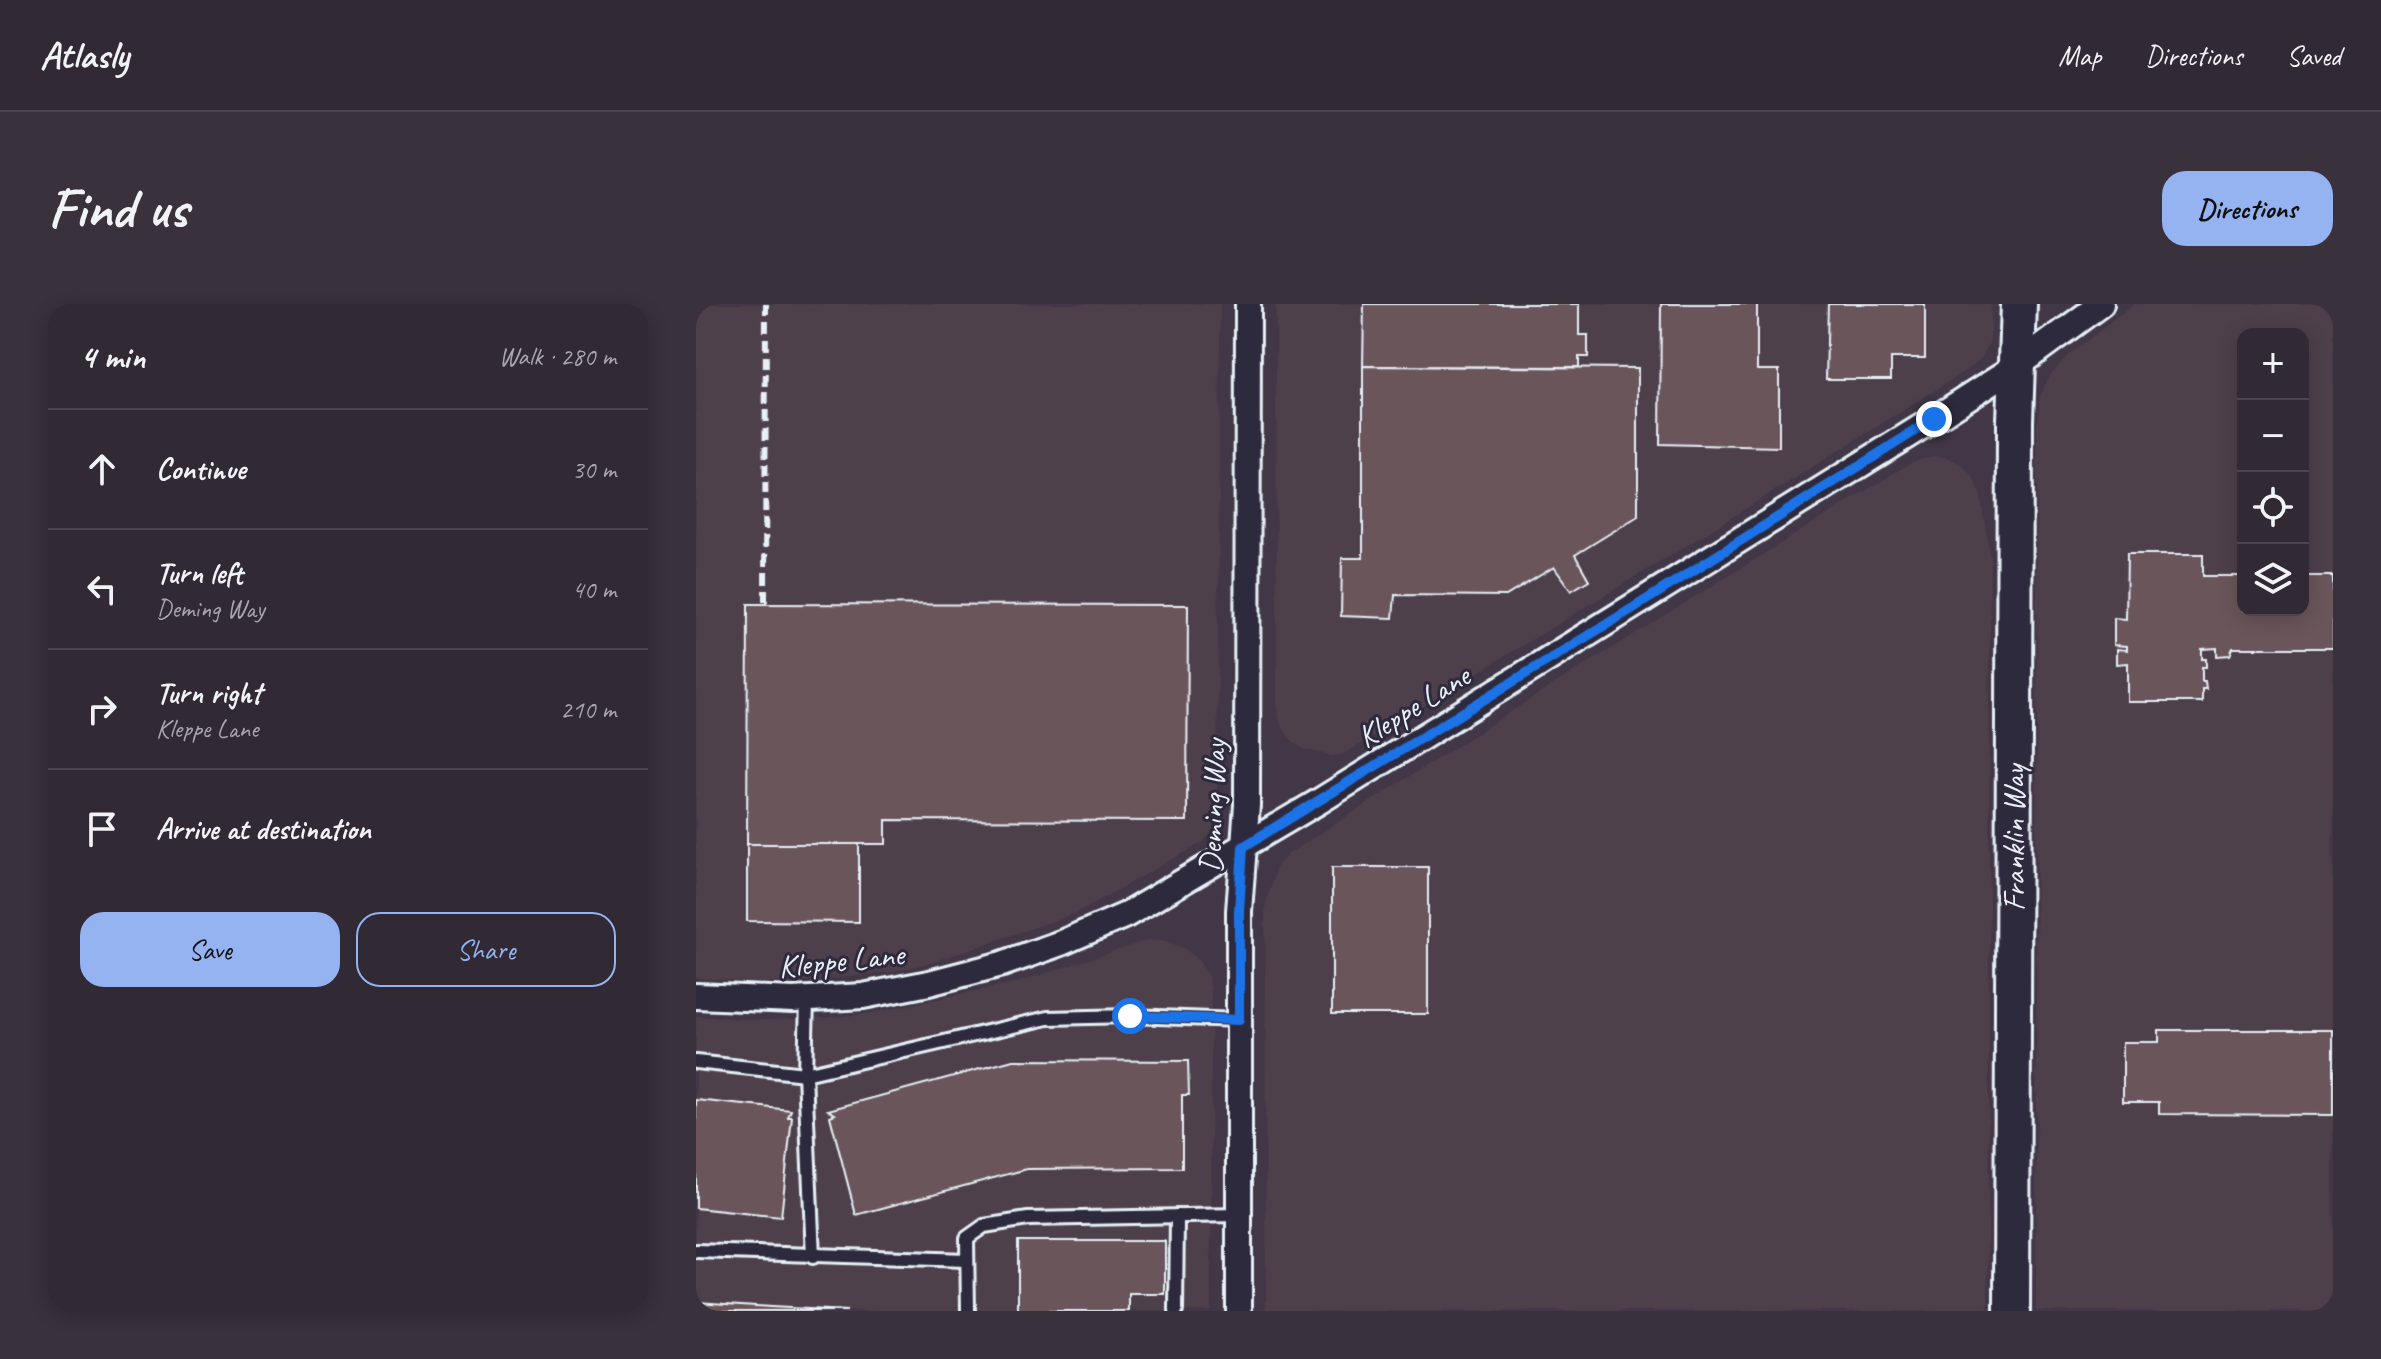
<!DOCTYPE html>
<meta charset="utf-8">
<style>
:root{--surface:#312934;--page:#39313c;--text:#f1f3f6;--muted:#a8a6ac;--line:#4c454f;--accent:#95b2f1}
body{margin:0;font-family:Caveat,sans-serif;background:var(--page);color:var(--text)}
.controls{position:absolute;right:24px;top:24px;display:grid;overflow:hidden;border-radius:16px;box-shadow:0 4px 20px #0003}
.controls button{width:72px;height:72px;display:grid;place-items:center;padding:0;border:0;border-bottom:2px solid var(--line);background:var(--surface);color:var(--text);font:40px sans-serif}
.stop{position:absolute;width:24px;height:24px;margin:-18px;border:6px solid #1a73e8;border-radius:50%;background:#fff}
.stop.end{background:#1a73e8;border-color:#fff;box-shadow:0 2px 8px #0008}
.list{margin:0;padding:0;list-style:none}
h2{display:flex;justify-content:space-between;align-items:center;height:104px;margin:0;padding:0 32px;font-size:34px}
h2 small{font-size:26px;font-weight:400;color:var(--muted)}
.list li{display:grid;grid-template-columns:52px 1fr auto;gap:24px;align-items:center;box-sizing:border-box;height:120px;padding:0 32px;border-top:2px solid var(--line)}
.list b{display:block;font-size:30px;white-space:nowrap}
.list p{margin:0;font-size:26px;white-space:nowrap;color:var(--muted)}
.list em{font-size:26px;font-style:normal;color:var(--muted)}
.actions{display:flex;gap:16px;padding:24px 32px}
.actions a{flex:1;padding:18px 0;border:2px solid var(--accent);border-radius:24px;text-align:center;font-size:28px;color:var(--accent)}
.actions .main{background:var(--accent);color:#111}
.icon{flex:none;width:44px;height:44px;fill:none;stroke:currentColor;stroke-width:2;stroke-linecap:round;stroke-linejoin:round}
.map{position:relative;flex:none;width:1637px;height:1007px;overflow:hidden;border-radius:24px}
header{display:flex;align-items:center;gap:48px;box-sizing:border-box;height:112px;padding:0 40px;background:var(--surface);border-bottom:2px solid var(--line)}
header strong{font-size:38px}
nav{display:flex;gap:44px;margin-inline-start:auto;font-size:28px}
.intro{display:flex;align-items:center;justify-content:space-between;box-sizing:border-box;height:192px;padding:0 48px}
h1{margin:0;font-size:56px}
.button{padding:20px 36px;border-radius:24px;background:var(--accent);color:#111;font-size:28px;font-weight:700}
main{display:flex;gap:48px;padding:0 48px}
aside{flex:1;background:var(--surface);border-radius:24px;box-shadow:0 4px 20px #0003}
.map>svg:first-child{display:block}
.built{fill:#4e404c;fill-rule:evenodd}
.building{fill:#6b565a;stroke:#e8f1f8;stroke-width:2}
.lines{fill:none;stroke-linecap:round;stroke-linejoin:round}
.lane-casing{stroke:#e8f1f8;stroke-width:18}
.street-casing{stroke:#e8f1f8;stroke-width:30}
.secondary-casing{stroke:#e8f1f8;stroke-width:40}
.lane{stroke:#2f2a3d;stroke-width:12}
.street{stroke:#2f2a3d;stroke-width:24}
.secondary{stroke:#2f2a3d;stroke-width:34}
.rail{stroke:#e8f1f8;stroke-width:6;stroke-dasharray:12 6;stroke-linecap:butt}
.route{stroke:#1a73e8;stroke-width:10}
.labels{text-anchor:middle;stroke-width:6;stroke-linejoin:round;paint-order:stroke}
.street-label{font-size:32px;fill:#e8f1f8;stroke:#2f2a3d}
</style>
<header>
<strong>Atlasly</strong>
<nav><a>Map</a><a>Directions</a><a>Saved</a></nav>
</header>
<div class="intro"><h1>Find us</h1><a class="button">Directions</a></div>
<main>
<aside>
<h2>4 min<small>Walk · 280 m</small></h2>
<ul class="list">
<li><svg class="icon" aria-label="ahead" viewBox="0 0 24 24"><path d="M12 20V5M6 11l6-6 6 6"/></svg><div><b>Continue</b></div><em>30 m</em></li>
<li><svg class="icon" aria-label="left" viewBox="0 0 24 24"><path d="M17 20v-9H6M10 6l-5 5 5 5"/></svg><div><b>Turn left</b><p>Deming Way</p></div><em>40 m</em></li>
<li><svg class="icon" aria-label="right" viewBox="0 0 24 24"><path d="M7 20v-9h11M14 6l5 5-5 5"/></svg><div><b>Turn right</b><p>Kleppe Lane</p></div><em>210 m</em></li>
<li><svg class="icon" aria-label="arrive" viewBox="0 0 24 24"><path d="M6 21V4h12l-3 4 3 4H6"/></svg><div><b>Arrive at destination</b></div></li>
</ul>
<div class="actions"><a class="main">Save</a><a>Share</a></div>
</aside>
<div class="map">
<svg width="1637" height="1007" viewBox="0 0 1637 1007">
<rect width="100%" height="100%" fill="#413746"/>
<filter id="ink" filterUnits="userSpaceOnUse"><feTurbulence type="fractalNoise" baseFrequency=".0125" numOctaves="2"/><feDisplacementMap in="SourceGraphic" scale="16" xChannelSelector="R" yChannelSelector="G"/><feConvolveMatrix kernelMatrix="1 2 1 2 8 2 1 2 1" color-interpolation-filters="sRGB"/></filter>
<g filter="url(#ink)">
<g class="built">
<path d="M0,0H524L521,501L519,518L514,530L506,539L380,609L240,657L196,668L113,677L66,679L0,674Z"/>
<path d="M580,0H1295V26L1293,40L1285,54L1270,67L998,237L648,450L636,452L607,445L594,435L584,419L581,399Z"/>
<path d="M1439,0H1637V1007H1340L1341,121L1344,92L1354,71L1373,50ZM1547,30H1607V306H1547Z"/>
<path d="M1237,152L1250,153L1265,160L1277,173L1284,189L1294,252L1292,1007H570L569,603L580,563L592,550L863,377L1216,158Z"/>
<path d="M453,636L470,637L488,644L503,657L512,672L515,684V1007H0V712L61,716L127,714L176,709L326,677Z"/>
</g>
<g class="building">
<path d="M668,0H883V31H892V53H883V63L667,62Z"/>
<path d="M965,0H1061V66H1083V143L964,140Z"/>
<path d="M1132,0H1229V54H1195V75H1130Z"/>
<path d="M667,62L942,64V212L879,251L893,276L875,287L858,263L810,292L699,291L697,314L645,312L646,254H667Z"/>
<path d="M1431,250H1507V272H1547V306H1607V272H1637V344H1537L1534,351L1521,352V344L1506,345V355H1510V363H1506V377H1509L1510,385H1506V398H1432V359L1421,360V345L1431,346V342L1418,341V314L1430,315Z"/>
<path d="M52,300L492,301L491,517L190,516V540H51Z"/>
<path d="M51,540H163V618L51,617Z"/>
<rect x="636" y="563" width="96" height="147"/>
<path d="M1463,726H1637V811L1463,810V798H1427V738H1463Z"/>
<path d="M317,756L492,757L493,791H486V864L331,865L160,911L134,812L139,810L132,806Z"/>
<path d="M0,796L95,806L92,813H96L85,913L0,904Z"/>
<path d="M322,937H469V990H433V1007H322Z"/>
<path d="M0,998L75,1003L151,1007H0Z"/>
</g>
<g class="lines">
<defs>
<g id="lane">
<path d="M111,696L109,770L117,953"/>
<path d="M0,758L109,770L352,714L434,712L543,716"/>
<path d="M0,947L271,956"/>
<path d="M272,1007L271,934L288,922L332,915L543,911"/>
<path d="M480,1007L481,912"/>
</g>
<g id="street">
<path d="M0,692L97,696L167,692L233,679L306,660L365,639L430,611L622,498L1238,115L1322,61L1405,0"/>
<path d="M543,1007V607L551,501L552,0"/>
</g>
<path id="secondary" d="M1316,1007L1319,117L1323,0"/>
</defs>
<use href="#lane" class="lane-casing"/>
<use href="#street" class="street-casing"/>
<use href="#secondary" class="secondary-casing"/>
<use href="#lane" class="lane"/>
<use href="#street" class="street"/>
<use href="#secondary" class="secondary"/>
<path class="rail" d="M69,298L70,0"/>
</g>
</g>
<g class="lines" filter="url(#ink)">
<path class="route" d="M434,712L543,716V607L547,543L947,298L1238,115"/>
</g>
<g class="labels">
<g class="street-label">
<text transform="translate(717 402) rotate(-32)" y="11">Kleppe Lane</text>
<text transform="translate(516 502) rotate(-88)" y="11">Deming Way</text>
<text transform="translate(1317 534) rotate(-90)" y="11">Franklin Way</text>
<text transform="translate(145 656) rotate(-6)" y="11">Kleppe Lane</text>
</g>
</g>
</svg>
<div class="controls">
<button>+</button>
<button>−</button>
<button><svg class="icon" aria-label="locate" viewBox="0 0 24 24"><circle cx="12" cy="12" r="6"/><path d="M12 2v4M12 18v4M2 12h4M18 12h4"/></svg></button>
<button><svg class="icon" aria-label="layers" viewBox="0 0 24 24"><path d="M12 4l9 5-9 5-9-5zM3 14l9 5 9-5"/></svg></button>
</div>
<div class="stop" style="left:434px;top:712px"></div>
<div class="stop end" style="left:1238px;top:115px"></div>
</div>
</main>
